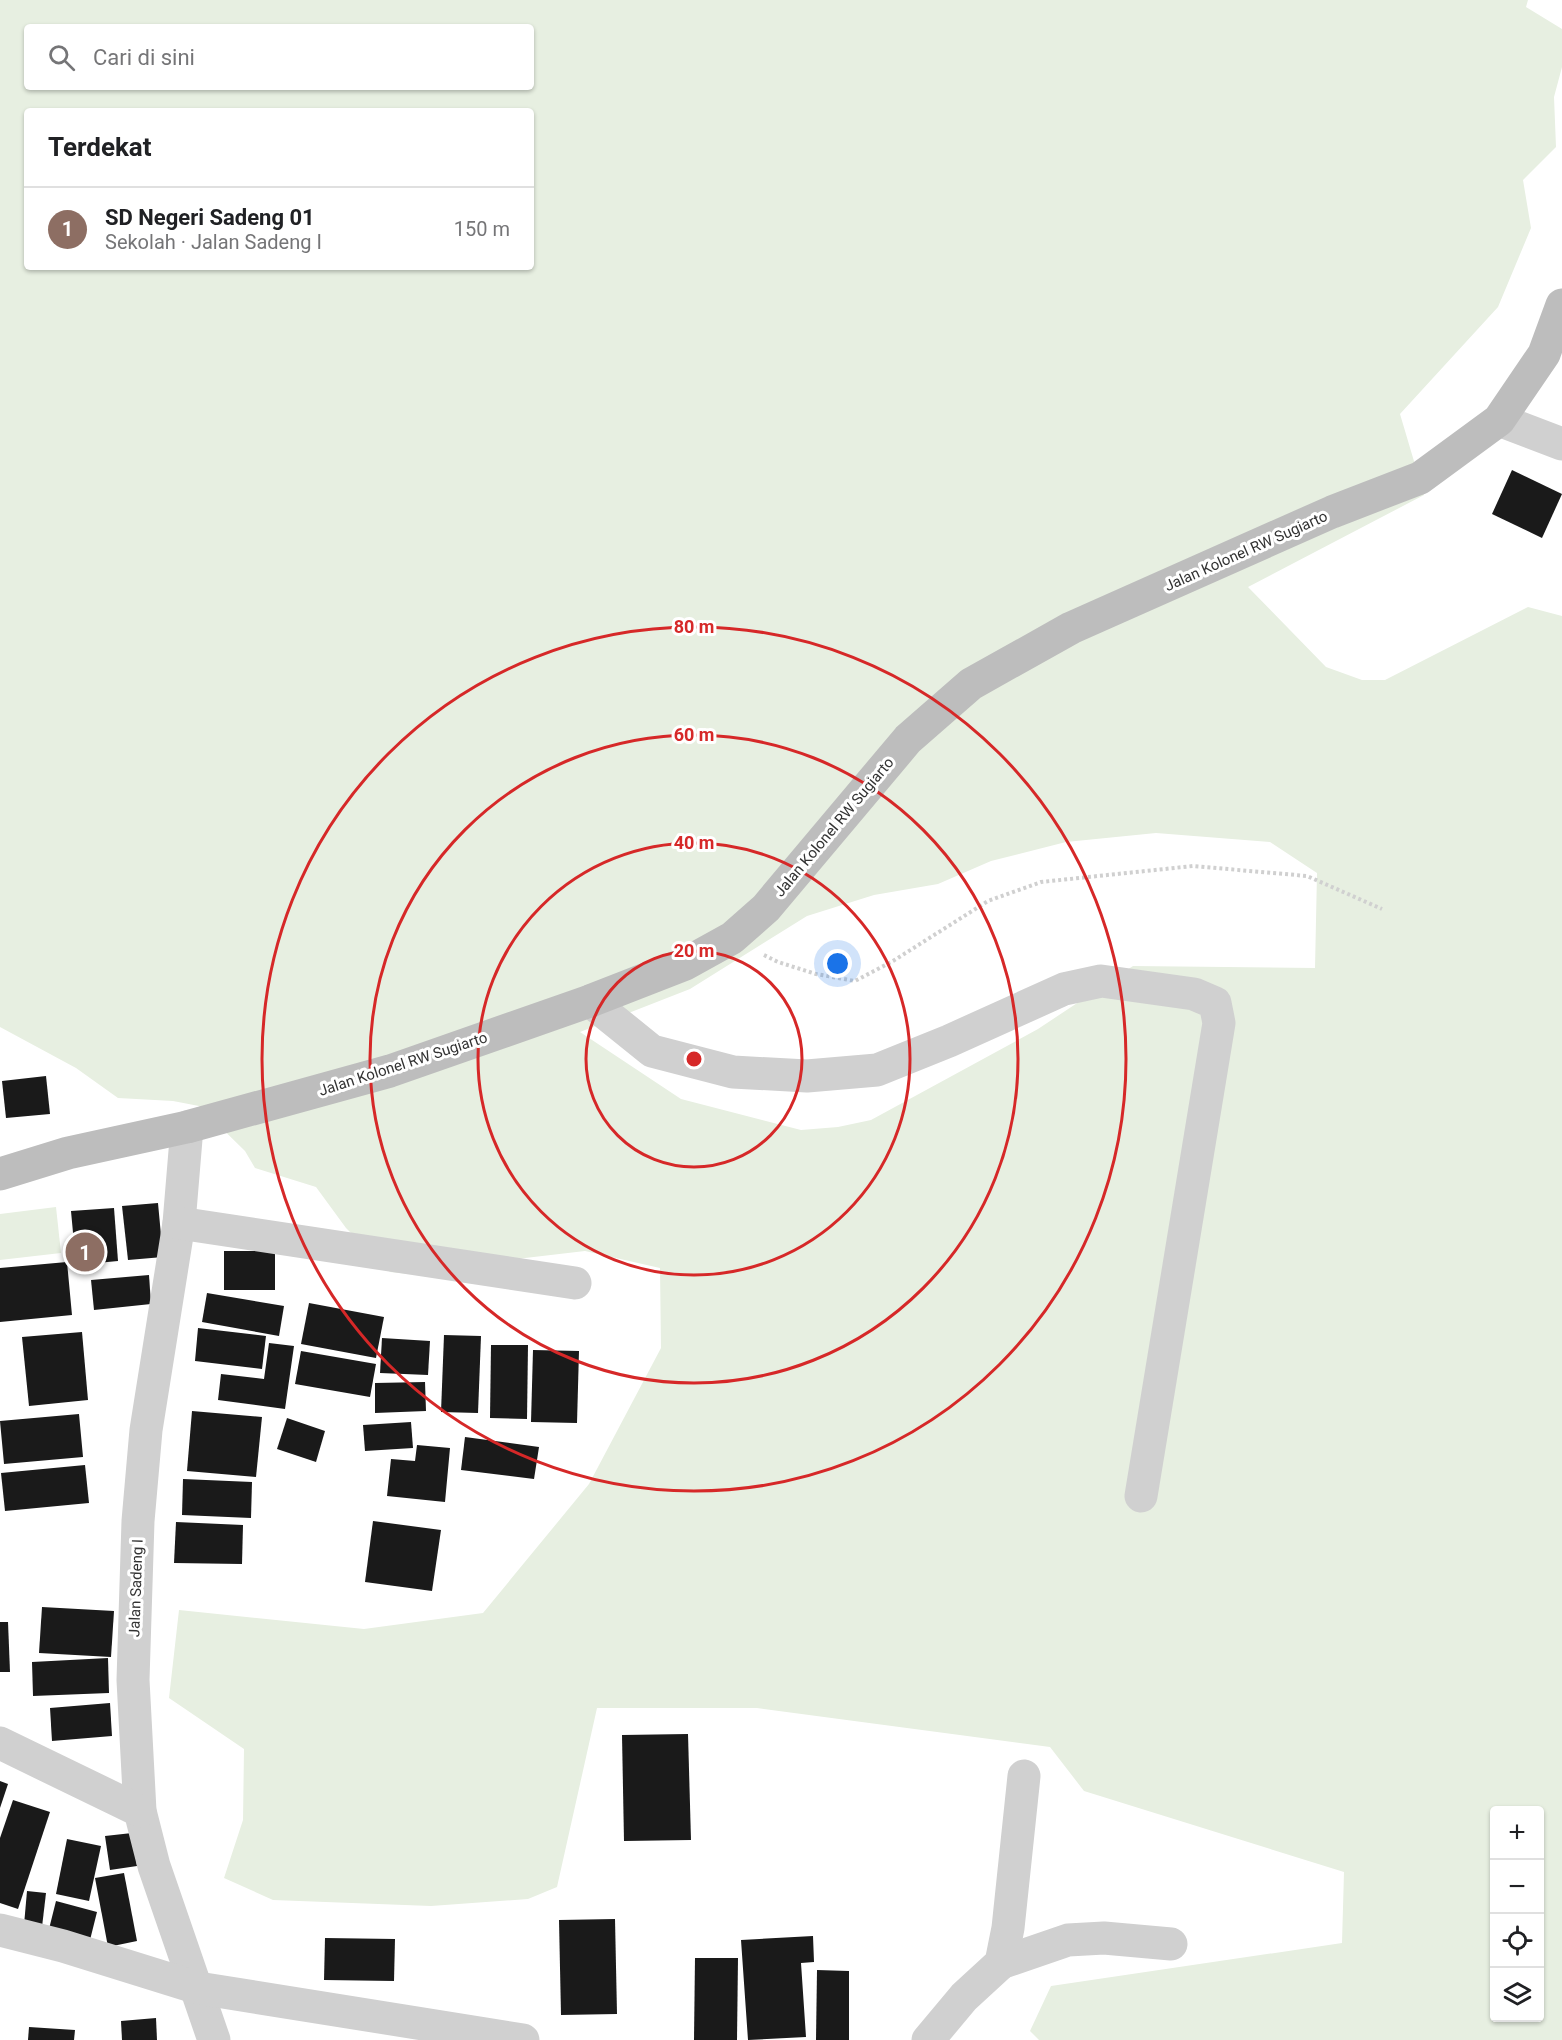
<!DOCTYPE html>
<html lang="id">
<meta charset="utf-8">
<style>
:root{--surface:#fff;--page:#f2f2f2;--text:#202124;--muted:#757577;--line:#e0e0e0;--accent:#db2777}
body{margin:0;font-family:Roboto,sans-serif;background:var(--page);color:var(--text)}
.controls{position:absolute;right:18px;bottom:18px;display:grid;overflow:hidden;border-radius:6px;box-shadow:0 2px 4px #0004}
.controls button{width:54px;height:54px;display:grid;place-items:center;padding:0;border:0;border-bottom:2px solid var(--line);background:var(--surface);color:var(--text);font:30px sans-serif}
.you{position:absolute;left:838px;top:964px;width:21px;height:21px;margin:-15px;border:4px solid #fff;border-radius:50%;background:#1a73e8;box-shadow:0 0 0 9px #1a73e833}
.badge{display:grid;place-items:center;width:39px;height:39px;border-radius:50%;background:var(--accent);color:#fff;font-size:20px;font-weight:700}
.pin{position:absolute;translate:-50% -50%;border:3px solid #fff;box-shadow:0 2px 6px #0006}
.list{margin:0;padding:0;list-style:none}
h2{display:flex;justify-content:space-between;align-items:center;height:78px;margin:0;padding:0 24px;font-size:26px}
h2 small{font-size:20px;font-weight:400;color:var(--muted)}
.list li{display:grid;grid-template-columns:39px 1fr auto;gap:18px;align-items:center;box-sizing:border-box;height:84px;padding:0 24px;border-top:2px solid var(--line)}
.list b{display:block;font-size:22px;white-space:nowrap}
.list p{margin:0;font-size:20px;white-space:nowrap;color:var(--muted)}
.list em{font-size:20px;font-style:normal;color:var(--muted)}
.icon{flex:none;width:33px;height:33px;fill:none;stroke:currentColor;stroke-width:2;stroke-linecap:round;stroke-linejoin:round}
.map{position:relative;flex:none;width:1562px;height:2040px;overflow:hidden}
.search{position:absolute;background:var(--surface);box-shadow:0 2px 4px #0004;left:24px;top:24px;width:510px;height:66px;display:flex;align-items:center;gap:15px;box-sizing:border-box;padding:0 21px;border-radius:6px;color:var(--muted);font-size:22px}
.panel{position:absolute;background:var(--surface);box-shadow:0 2px 4px #0004;left:24px;top:108px;width:510px;height:162px;border-radius:6px}
.map>svg:first-child{display:block}
.green{fill:#e7efe1;fill-rule:evenodd}
.building{fill:#1a1a1a}
.lines{fill:none;stroke-linecap:round;stroke-linejoin:round}
.path{stroke:#d0d0d0;stroke-width:4;stroke-dasharray:3 3;stroke-linecap:butt}
.street{stroke:#d0d0d0;stroke-width:33}
.secondary{stroke:#bdbdbd;stroke-width:33}
.ring{fill:none;stroke:#d62828;stroke-width:3}
.labels{text-anchor:middle;stroke-width:6;stroke-linejoin:round;paint-order:stroke}
.street-label{font-size:15px;fill:#333;stroke:#fff}
.centre{fill:#d62828;stroke:#fff;stroke-width:3}
.ring-label{font-size:18px;text-anchor:middle;font-weight:bold;fill:#d62828;stroke:#fff;stroke-width:6;stroke-linejoin:round;paint-order:stroke}
</style>
<div class="map">
<svg width="1562" height="2040" viewBox="0 0 1562 2040">
<rect width="100%" height="100%" fill="#fff"/>
<g class="green">
<path d="M0,0H1528L1526,7L1562,29V67L1554,97L1556,147L1523,180L1531,228L1498,307L1400,414L1424,495L1248,587L1326,667L1362,680H1385L1528,607L1562,616V2040H1039L1030,2031L1051,1986L1342,1943L1344,1872L1084,1791L1050,1747L757,1708H597L557,1887L528,1899L431,1906L273,1900L224,1878L243,1820L244,1749L169,1698L179,1610L364,1629L483,1613L589,1484L661,1348L660,1268L585,1251L507,1260L456,1279L390,1272L346,1228L316,1187L255,1168L245,1151L199,1106L173,1101L118,1098L76,1068L0,1027ZM27,27H531V87H27ZM27,111H531V267H27ZM1156,833L1270,842L1317,873L1315,968L1133,966L1038,1029L871,1120L838,1127L801,1130L681,1099L580,1032L690,989L807,916L874,895L938,884L991,861L1066,842ZM1494,1810H1540V2018H1494Z"/>
<path d="M56,1207L61,1253L0,1260V1214Z"/>
</g>
<g class="building">
<path d="M1512,470L1562,494L1542,538L1492,514Z"/>
<path d="M46,1076L50,1114L6,1118L2,1081Z"/>
<path d="M158,1203L163,1257L128,1260L122,1206Z"/>
<path d="M114,1208L118,1261L76,1265L71,1211Z"/>
<rect x="224" y="1251" width="51" height="39"/>
<path d="M67,1262L72,1315L0,1322V1268Z"/>
<path d="M149,1275L151,1304L94,1310L91,1280Z"/>
<path d="M207,1293L284,1306L279,1336L202,1322Z"/>
<path d="M309,1303L384,1317L376,1358L301,1344Z"/>
<path d="M198,1328L266,1336L262,1369L195,1361Z"/>
<path d="M82,1332L88,1400L29,1406L22,1337Z"/>
<path d="M444,1335L481,1336L478,1413L441,1412Z"/>
<path d="M382,1338L430,1341L428,1375L380,1373Z"/>
<path d="M269,1343L294,1346L285,1409L218,1400L221,1374L264,1379Z"/>
<path d="M491,1345H528L527,1419L490,1418Z"/>
<path d="M533,1350L579,1351L577,1423L531,1422Z"/>
<path d="M301,1351L376,1364L370,1397L295,1384Z"/>
<path d="M425,1382L426,1411L375,1413V1383Z"/>
<path d="M192,1411L262,1417L256,1477L187,1471Z"/>
<path d="M79,1414L83,1457L4,1464L0,1421Z"/>
<path d="M287,1418L325,1431L316,1462L277,1449Z"/>
<path d="M411,1422L413,1448L365,1451L363,1425Z"/>
<path d="M465,1437L539,1447L534,1479L461,1470Z"/>
<path d="M417,1445L450,1448L445,1502L387,1496L391,1459L415,1461Z"/>
<path d="M85,1465L89,1503L5,1511L1,1473Z"/>
<path d="M183,1479L252,1482L251,1518L182,1515Z"/>
<path d="M373,1521L441,1530L432,1591L365,1582Z"/>
<path d="M176,1522L243,1525L242,1564L174,1563Z"/>
<path d="M42,1607L114,1611L111,1657L39,1653Z"/>
<path d="M0,1622H8L10,1672H0Z"/>
<path d="M108,1658L109,1693L33,1696L32,1662Z"/>
<path d="M110,1703L112,1736L52,1741L50,1708Z"/>
<path d="M688,1734L691,1840L624,1841L622,1735Z"/>
<path d="M0,1781L8,1784L0,1808Z"/>
<path d="M13,1800L50,1812L18,1909L0,1903V1838Z"/>
<path d="M132,1833L137,1866L110,1870L105,1836Z"/>
<path d="M67,1839L101,1846L89,1901L56,1894Z"/>
<path d="M124,1873L137,1941L108,1947L95,1878Z"/>
<path d="M27,1891L46,1893L42,1927L24,1925Z"/>
<path d="M56,1901L97,1912L90,1940L49,1929Z"/>
<path d="M615,1919L617,2014L561,2015L559,1920Z"/>
<path d="M813,1936L814,1962L801,1963L806,2037L748,2040L741,1940Z"/>
<path d="M325,1938L395,1939L394,1981L324,1980Z"/>
<path d="M695,1958H738L737,2040H694Z"/>
<path d="M817,1970L849,1971V2040H816Z"/>
<path d="M156,2018L157,2040H122L121,2021Z"/>
<path d="M29,2027L75,2030L74,2040H28Z"/>
</g>
<g class="lines">
<path class="path" d="M764,955L778,962L816,974L855,981L893,961L988,901L1041,882L1193,866L1307,876L1382,909"/>
<g class="street">
<path d="M1499,420L1562,444"/>
<path d="M590,1001L652,1051L733,1072L807,1076L877,1070L949,1041L1064,989L1101,981L1194,994L1215,1003L1219,1023L1141,1496"/>
<path d="M187,1127L179,1223L146,1430L138,1521L133,1680L140,1811L154,1866L214,2040"/>
<path d="M179,1223L575,1283"/>
<path d="M0,1743L140,1811"/>
<path d="M0,1930L63,1946L198,1988L523,2040"/>
<path d="M1001,1963L1068,1940L1104,1938L1171,1944"/>
<path d="M928,2040L964,1997L1001,1963L1008,1928L1024,1776"/>
</g>
<path class="secondary" d="M0,1174L68,1153L187,1127L390,1071L590,1001L685,964L732,938L766,908L908,739L971,684L1071,628L1332,512L1420,478L1499,420L1544,354L1562,305"/>
</g>
<g class="ring">
<circle cx="694" cy="1059" r="108"/>
<circle cx="694" cy="1059" r="216"/>
<circle cx="694" cy="1059" r="324"/>
<circle cx="694" cy="1059" r="432"/>
</g>
<g class="labels">
<g class="street-label">
<text transform="translate(1246 551) rotate(-24)" y="5">Jalan Kolonel RW Sugiarto</text>
<text transform="translate(834 827) rotate(-50)" y="5">Jalan Kolonel RW Sugiarto</text>
<text transform="translate(403 1064) rotate(-18)" y="5">Jalan Kolonel RW Sugiarto</text>
<text transform="translate(136 1588) rotate(-88)" y="5">Jalan Sadeng I</text>
</g>
</g>
<circle cx="694" cy="1059" r="9" class="centre"/>
<g class="ring-label">
<text x="694" y="633">80 m</text>
<text x="694" y="741">60 m</text>
<text x="694" y="849">40 m</text>
<text x="694" y="957">20 m</text>
</g>
</svg>
<div class="controls">
<button>+</button>
<button>−</button>
<button><svg class="icon" aria-label="locate" viewBox="0 0 24 24"><circle cx="12" cy="12" r="6"/><path d="M12 2v4M12 18v4M2 12h4M18 12h4"/></svg></button>
<button><svg class="icon" aria-label="layers" viewBox="0 0 24 24"><path d="M12 4l9 5-9 5-9-5zM3 14l9 5 9-5"/></svg></button>
</div>
<div class="you"></div>
<div class="pin badge" style="left:85px;top:1252px;background:#8d6e63">1</div>
<div class="search"><svg class="icon" aria-label="search" viewBox="0 0 24 24"><circle cx="10" cy="10" r="6"/><path d="M15 15l6 6"/></svg>Cari di sini</div>
<section class="panel">
<h2>Terdekat<small></small></h2>
<ul class="list">
<li><span class="badge" style="background:#8d6e63">1</span><div><b>SD Negeri Sadeng 01</b><p>Sekolah · Jalan Sadeng I</p></div><em>150 m</em></li>
</ul>
</section>
</div>
